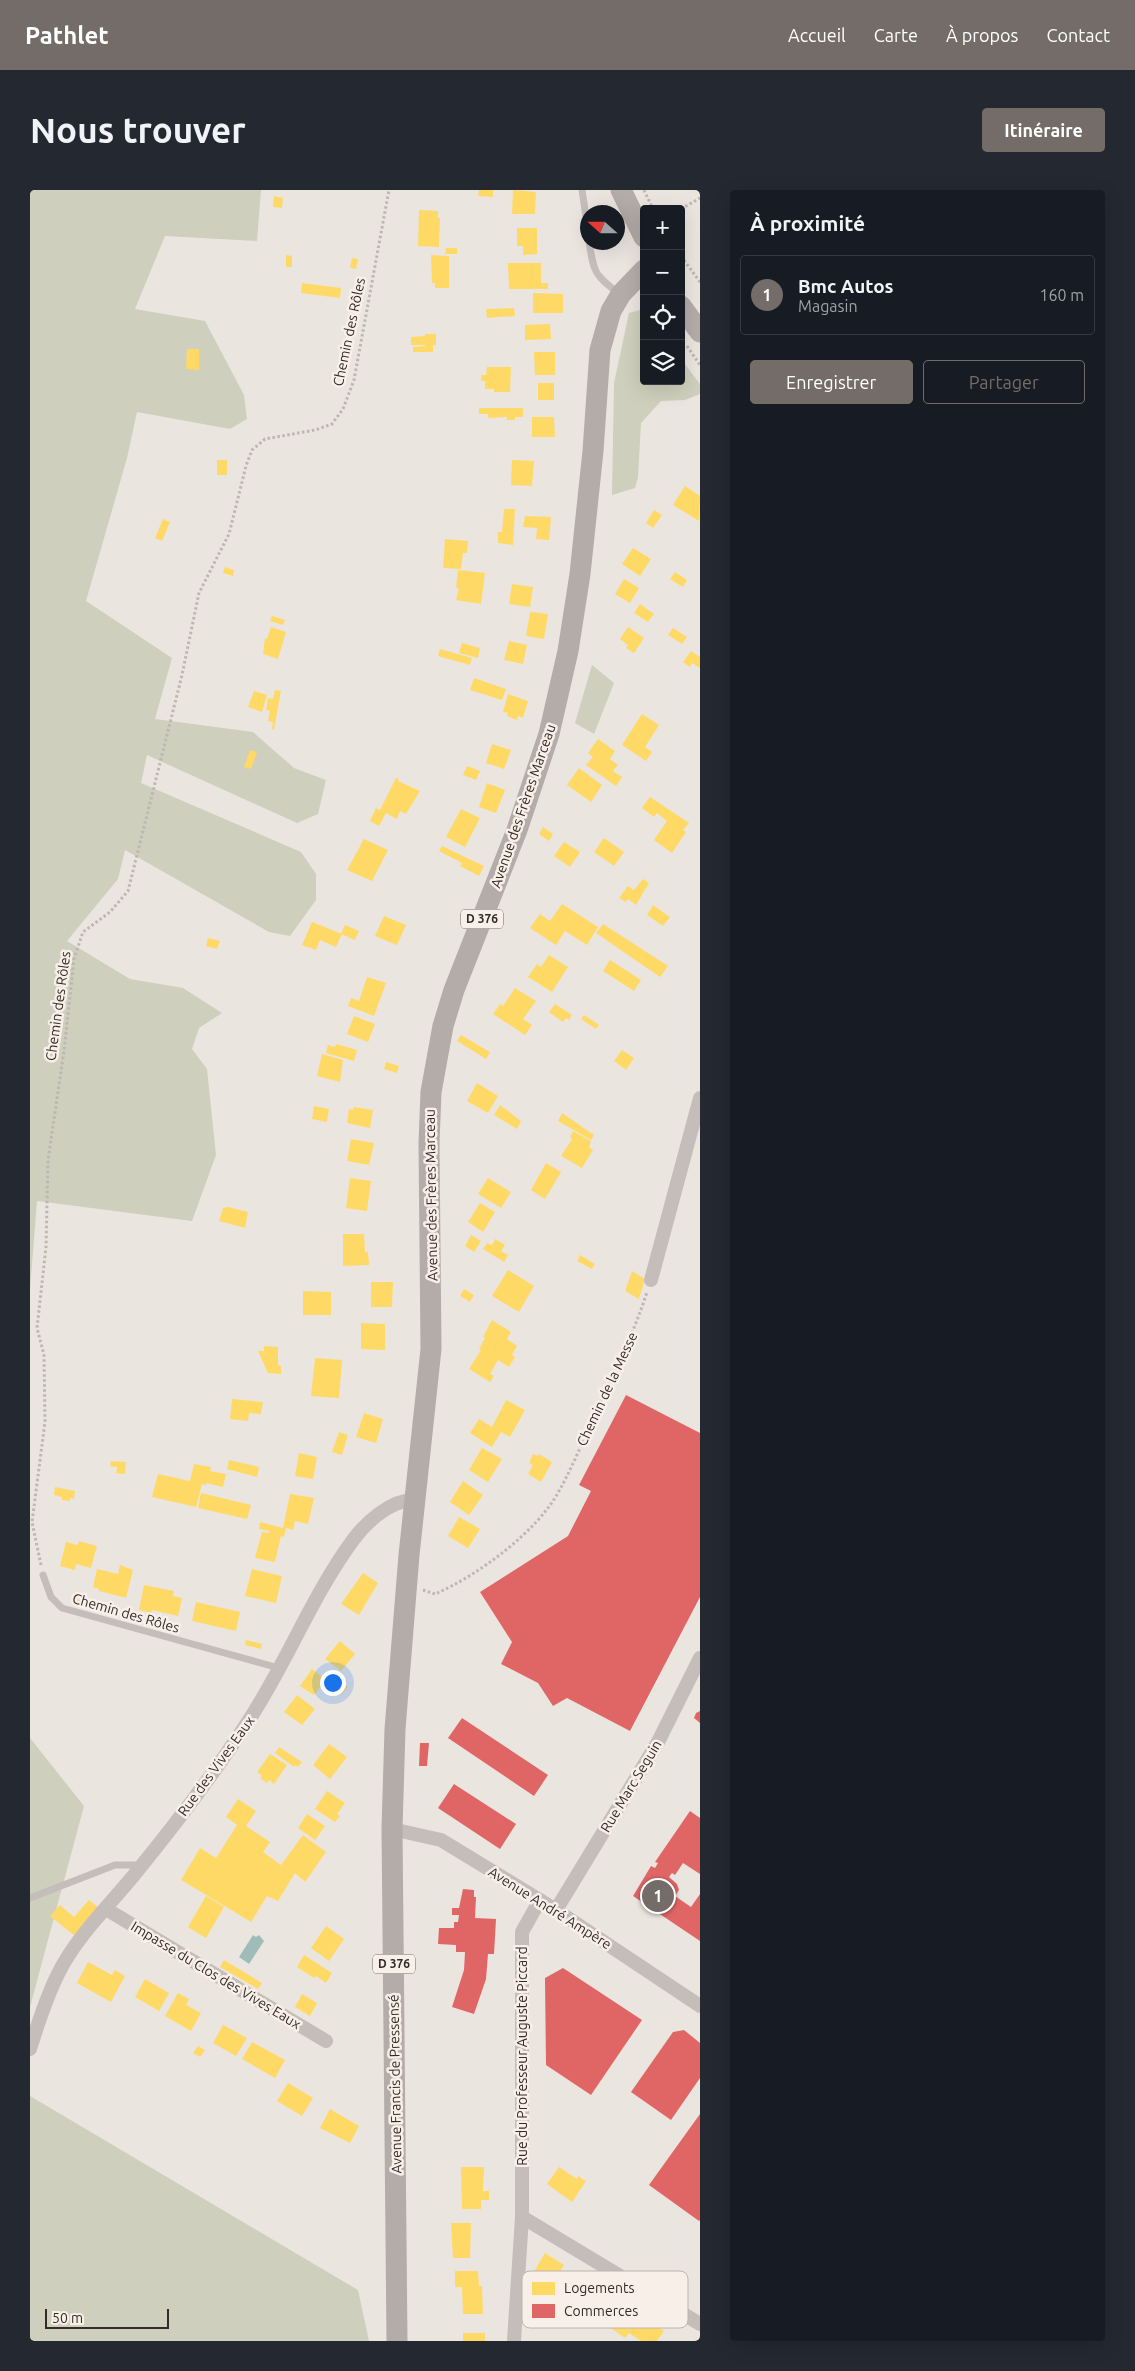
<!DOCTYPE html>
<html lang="fr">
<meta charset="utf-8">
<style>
:root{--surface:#171b24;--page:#242831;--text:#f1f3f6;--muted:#9ea1a6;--line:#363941;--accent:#746c68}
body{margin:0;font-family:Ubuntu,sans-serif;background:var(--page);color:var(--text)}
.controls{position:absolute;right:15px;top:15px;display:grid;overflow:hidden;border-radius:5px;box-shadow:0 5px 20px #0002}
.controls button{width:45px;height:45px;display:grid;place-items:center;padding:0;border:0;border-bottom:1px solid var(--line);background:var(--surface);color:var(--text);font:25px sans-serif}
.compass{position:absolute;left:550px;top:15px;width:45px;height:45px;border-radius:50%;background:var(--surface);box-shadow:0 5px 20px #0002;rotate:291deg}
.scale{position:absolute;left:15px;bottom:12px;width:124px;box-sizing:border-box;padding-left:5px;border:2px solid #342b28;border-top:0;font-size:14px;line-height:18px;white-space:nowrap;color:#342b28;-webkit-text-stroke:4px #f8efe8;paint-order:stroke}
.you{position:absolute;left:302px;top:1492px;width:18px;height:18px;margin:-12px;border:4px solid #fff;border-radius:50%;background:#1a73e8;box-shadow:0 0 0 8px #1a73e833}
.badge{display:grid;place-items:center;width:32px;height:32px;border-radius:50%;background:var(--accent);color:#fff;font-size:16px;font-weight:700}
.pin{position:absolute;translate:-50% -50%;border:2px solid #fff;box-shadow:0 1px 5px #0006}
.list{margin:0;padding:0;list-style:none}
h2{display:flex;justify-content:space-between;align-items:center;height:65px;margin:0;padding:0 20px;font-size:21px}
h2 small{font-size:16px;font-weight:400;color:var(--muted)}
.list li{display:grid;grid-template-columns:32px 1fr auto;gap:15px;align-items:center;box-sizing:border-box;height:80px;margin:0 10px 10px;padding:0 10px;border:1px solid var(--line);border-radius:5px}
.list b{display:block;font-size:19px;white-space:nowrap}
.list p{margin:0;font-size:16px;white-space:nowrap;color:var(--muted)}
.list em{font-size:16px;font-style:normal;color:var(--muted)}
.actions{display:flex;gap:10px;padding:15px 20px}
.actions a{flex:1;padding:11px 0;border:1px solid var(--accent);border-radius:5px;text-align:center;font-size:18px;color:var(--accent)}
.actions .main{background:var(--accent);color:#fff}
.icon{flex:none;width:28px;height:28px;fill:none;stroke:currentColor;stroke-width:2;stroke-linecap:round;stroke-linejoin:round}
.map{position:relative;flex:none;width:670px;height:2151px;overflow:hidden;border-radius:5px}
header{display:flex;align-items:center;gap:30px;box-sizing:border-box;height:70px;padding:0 25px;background:var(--accent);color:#fff}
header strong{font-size:24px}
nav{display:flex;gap:28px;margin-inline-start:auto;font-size:18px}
.intro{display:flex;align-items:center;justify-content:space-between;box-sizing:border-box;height:120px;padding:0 30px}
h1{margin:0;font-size:35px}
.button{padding:12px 22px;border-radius:5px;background:var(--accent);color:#fff;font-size:18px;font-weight:700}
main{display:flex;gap:30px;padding:0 30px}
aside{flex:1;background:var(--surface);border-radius:5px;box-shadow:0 5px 20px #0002}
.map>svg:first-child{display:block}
.green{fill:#cecfbc}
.water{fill:#9fbcb8}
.homes{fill:#ffd966}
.shops{fill:#e06666}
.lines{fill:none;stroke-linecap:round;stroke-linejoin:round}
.path{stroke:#bdb6b2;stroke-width:3;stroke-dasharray:2.5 2.5;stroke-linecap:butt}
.lane{stroke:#c4bdb9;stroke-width:7}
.street{stroke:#c4bdb9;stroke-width:14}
.primary{stroke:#b3aca9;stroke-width:21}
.labels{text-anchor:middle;stroke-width:5;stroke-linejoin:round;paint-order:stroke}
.shield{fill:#f8efe8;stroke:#6f6662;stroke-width:1}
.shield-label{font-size:12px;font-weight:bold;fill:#342b28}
.street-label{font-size:14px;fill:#342b28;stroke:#f8efe8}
.key{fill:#f8efe8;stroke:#bdb4ae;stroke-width:1}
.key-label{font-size:14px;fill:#342b28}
</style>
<header>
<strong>Pathlet</strong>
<nav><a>Accueil</a><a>Carte</a><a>À propos</a><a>Contact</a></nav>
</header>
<div class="intro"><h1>Nous trouver</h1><a class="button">Itinéraire</a></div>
<main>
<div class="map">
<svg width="670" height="2151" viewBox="0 0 670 2151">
<rect width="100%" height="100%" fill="#ebe5e0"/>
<g class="green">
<path d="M0,0H231L227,51L135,46L105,119L175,131L214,205L217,229L200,239L107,222L97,268L56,411L142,468L125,529L223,542L264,578L296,590L288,624L267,633L117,565L111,593L271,662L286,684V710L260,746L239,742L95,660L88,689L37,751L100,789L153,798L192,823L169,838L162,859L177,879L186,965L162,1031L7,1011L0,1100Z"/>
<path d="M610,120L614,123V191H651V169L670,194V204L655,210L631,211L611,233L608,287L605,298L582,305L584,193L599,123Z"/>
<path d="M562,475L584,493L564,544L545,533Z"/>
<path d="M0,1548L54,1616L0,1817Z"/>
<path d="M0,1906L328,2100L339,2151H0Z"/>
</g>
<path class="water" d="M223,1745L226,1747L229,1745L234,1751L219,1774L209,1767Z"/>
<g class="homes">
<path d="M449,0H463V7L448,6Z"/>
<path d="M483,0L506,2L505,24H482Z"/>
<path d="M244,6L253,8L252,18L243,17Z"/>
<path d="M389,20L408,21V28H410L409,57L388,56Z"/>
<path d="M487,38H507V64L493,65V56H487Z"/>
<path d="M416,58H427V64H415Z"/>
<path d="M256,65L262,66V77H256Z"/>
<path d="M401,65L419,66V98H405V93H402Z"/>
<path d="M322,68L328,69L326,79L320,78Z"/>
<path d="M478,73H511V93H518V99H479Z"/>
<path d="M272,93L311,98L310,108L271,103Z"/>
<path d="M503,103L533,104V123H503Z"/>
<path d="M484,118L485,126L457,128L456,119Z"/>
<path d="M520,134L521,149L495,150V135Z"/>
<path d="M395,144H406V155H403V162H383V157L395,156V155H381V147L395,146Z"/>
<path d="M157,159H169V180L156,179Z"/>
<path d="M504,162H525V185H505Z"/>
<path d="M457,177H481L480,202H464V199H455V191H451V185H456Z"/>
<rect x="508" y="193" width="16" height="17"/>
<path d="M449,218H493V227H485V230H477V227L458,228V224H449Z"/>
<path d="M502,227H524L525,247H502Z"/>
<rect x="187" y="270" width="10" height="15"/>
<path d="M482,270L504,271L502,296L481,295Z"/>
<path d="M655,296L670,306L669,331L643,315Z"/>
<path d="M474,319H485L483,355L468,353V342H472Z"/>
<path d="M624,320L632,325L623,338L616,333Z"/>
<path d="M495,326L521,327L519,350L506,349L507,338L493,337Z"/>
<path d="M133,329L140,332L132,351L125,348Z"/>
<path d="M415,349L438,351L437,363H433L431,379L413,378Z"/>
<path d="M603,358L621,369L610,386L592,374Z"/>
<path d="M195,377L204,380L203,386L193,383Z"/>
<path d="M428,380L455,383L451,414L426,410L429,398H426Z"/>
<path d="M645,382L657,390L653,397L640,389Z"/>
<path d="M594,389L609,398L600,413L585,404Z"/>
<path d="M482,394L503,397L500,417L479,414Z"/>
<path d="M610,414L624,424L618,432L604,423Z"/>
<path d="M500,422L518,424L514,449L496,446Z"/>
<path d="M242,426L255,430L253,435L240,431Z"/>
<path d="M241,437L256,442L248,469L233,464L235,448L237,449Z"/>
<path d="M598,437L614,448L604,463L596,458L598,455L590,449Z"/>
<path d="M643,438L657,447L652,454L638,445Z"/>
<path d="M479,451L497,455L493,474L474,470Z"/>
<path d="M432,453L450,458L448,468L429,463Z"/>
<path d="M410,459L442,468L440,475L408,466Z"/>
<path d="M661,461L670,467V478L662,473L660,477L653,472Z"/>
<path d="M444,488L476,499L472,510L440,500Z"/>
<path d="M245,500L251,501L244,540L242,539L243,532L238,531L240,521L236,520L238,508L243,509Z"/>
<path d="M224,501L237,505L232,522L218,517Z"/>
<path d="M478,504L498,511L493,528L488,526L487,530L477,526L478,523L473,522Z"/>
<path d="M612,524L629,535L615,557L622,562L616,571L592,555Z"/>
<path d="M568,549L585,561L580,569L588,575L583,581L592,587L586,596L556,575L563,567L558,563Z"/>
<path d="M462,554L481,560L474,579L456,573Z"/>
<path d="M220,560L227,562L221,579L214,577Z"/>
<path d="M437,576L450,581L446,590L433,585Z"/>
<path d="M549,578L572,595L561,612L537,595Z"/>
<path d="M366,588L369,589L368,591L390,601L376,624L370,621L367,629L356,623L349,636L340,631L346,618L350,620Z"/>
<path d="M457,593L475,600L466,623L449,617Z"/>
<path d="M620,607L659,633L653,640L656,642L642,663L624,650L637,631L627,623L624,627L612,618Z"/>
<path d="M431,619L450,628L435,657L416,647Z"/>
<path d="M513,637L523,644L519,651L509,644Z"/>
<path d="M574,648L594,662L584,676L564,662Z"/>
<path d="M334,649L358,660L342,691L317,680Z"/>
<path d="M534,652L550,662L540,677L524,666Z"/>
<path d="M412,656L454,676L449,686L430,676L432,673L409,661Z"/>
<path d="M613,689L619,693L606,715L598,709L596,712L589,708L598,696L604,700Z"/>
<path d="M532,714L568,737L557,755L535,741L526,755L500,738L510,724L520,731Z"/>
<path d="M623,715L640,727L633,736L617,725Z"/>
<path d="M354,726L376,735L367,755L345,746Z"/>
<path d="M282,732L312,744L306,757L290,750L286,760L272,755Z"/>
<path d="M573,734L638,776L630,787L566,743Z"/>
<path d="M315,735L329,741L325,750L311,744Z"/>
<path d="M178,748L190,751L187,759L176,756Z"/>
<path d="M519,765L538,777L522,802L498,787L507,774L511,777Z"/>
<path d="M580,770L611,790L604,801L573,781Z"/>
<path d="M337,787L356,793L344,826L318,816L321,808L329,811Z"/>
<path d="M485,798L506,811L493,829L502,835L495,845L463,824L470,814L473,816Z"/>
<path d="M525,814L542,825L539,830L536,828L533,832L519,822Z"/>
<path d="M554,825L569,835L566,839L551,829Z"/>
<path d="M324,826L345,834L338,852L317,844Z"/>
<path d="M431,845L460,862L456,869L427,851Z"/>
<path d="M306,854L327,860L324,871L296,863L298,855L305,857Z"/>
<path d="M592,860L604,868L596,880L584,871Z"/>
<path d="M292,864L313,870L310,892L287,886Z"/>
<path d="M356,872L369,876L367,883L354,879Z"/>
<path d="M447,893L468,906L458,923L437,911Z"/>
<path d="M470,915L491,931L487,939L464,925Z"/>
<path d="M284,916L299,919L297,932L282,929Z"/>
<path d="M324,917L343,920L340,938L317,933L319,919L323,920Z"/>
<path d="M532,923L564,945L561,950L528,931Z"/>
<path d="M543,941L561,951L559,957L563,960L552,978L531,966L542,949L540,947Z"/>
<path d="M321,949L344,953L339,975L317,971Z"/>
<path d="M516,973L531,982L515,1009L501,1000Z"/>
<path d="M320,988L341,991L337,1021L316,1018Z"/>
<path d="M458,988L481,1002L471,1018L448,1004Z"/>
<path d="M450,1013L465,1022L453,1042L438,1032Z"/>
<path d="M198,1017L218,1022L215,1038L189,1031L193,1018Z"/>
<path d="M313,1044H334L335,1062H338L339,1075L313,1076Z"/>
<path d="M441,1045L451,1051L444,1062L435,1056Z"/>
<path d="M465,1049L475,1055L471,1061L478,1065L474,1072L453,1059L457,1053L462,1055Z"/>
<path d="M550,1065L565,1074L562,1079L547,1071Z"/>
<path d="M478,1080L504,1096L489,1122L462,1106Z"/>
<path d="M602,1081L615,1089L609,1109L595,1101Z"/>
<path d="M341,1092H363L362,1117H341Z"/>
<path d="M434,1099L444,1105L440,1112L430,1106Z"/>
<path d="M273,1101L301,1102V1125H273Z"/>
<path d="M462,1130L481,1142L477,1149L487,1156L482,1165L485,1167L479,1177L468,1170L460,1184L464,1186L460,1192L439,1179L451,1160L449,1159L455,1148L453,1147Z"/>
<path d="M331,1133L355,1134V1160L331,1159Z"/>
<path d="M234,1156L248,1157V1175L251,1176V1184L238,1183L228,1161H234Z"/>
<path d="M285,1168L312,1170L309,1208L281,1206Z"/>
<path d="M202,1209L233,1212L231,1224L219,1223L218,1231L200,1229Z"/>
<path d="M476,1210L495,1220L480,1247L471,1242L462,1257L440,1243L449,1229L462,1237Z"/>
<path d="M334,1223L353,1229L346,1253L326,1247Z"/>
<path d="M309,1242L318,1245L312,1265L302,1262Z"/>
<path d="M452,1258L472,1269L458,1292L439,1280Z"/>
<path d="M269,1263L287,1267L283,1289L265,1286Z"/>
<path d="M503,1264L508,1266L509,1264L522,1272L511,1292L498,1284L503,1275L499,1273Z"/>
<path d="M199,1270L229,1277L227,1287L197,1279Z"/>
<path d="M81,1271L96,1272L95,1284L86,1283L87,1277L80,1276Z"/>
<path d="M164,1274L181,1277L180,1281L196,1284L193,1297L176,1293V1295L172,1294L166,1317L122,1307L128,1284L160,1291Z"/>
<path d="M433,1291L453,1305L439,1325L420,1312Z"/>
<path d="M25,1297L45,1301L44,1309L40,1308V1311L32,1310V1307L24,1305Z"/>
<path d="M171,1303L221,1315L217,1329L168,1318Z"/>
<path d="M260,1304L284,1308L278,1334L265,1331L263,1340L256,1338L254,1347L251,1346L245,1372L225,1368L232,1342L239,1343V1341L229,1339L230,1332L253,1338Z"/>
<path d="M429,1327L450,1339L438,1358L418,1346Z"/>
<path d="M49,1351L67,1356L61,1378L46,1374L45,1380L30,1376L36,1352L48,1355Z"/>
<path d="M90,1375L103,1380L96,1408L69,1401V1399L63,1397L67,1379L88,1384Z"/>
<path d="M222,1379L252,1386L246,1413L215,1406Z"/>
<path d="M333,1383L348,1393L329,1425L311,1414Z"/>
<path d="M114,1395L144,1401L143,1406L152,1408L148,1426L122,1420L121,1423L109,1420Z"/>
<path d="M45,1409L51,1410L50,1416L43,1414Z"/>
<path d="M166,1412L210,1422L206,1441L162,1431Z"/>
<path d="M216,1450L232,1454L231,1459L215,1455Z"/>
<path d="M310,1451L325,1464L311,1481L295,1469Z"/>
<path d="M282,1479L296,1490L284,1505L270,1496Z"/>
<path d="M305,1486L318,1497L311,1505L303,1498L306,1494L301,1491Z"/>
<path d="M267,1505L285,1519L272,1535L254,1522Z"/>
<path d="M299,1554L317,1567L300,1589L283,1575Z"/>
<path d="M249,1557L272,1572L268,1577L266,1575L264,1577L245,1563Z"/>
<path d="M240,1564L257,1575L244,1594L239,1590L237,1593L230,1588L232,1586L227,1582Z"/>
<path d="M297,1601L315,1613L307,1624L310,1626L305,1632L285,1619Z"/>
<path d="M208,1609L226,1621L216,1636L240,1652L233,1662L251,1675L273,1645L296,1662L275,1692L265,1683L248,1711L237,1706L221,1732L151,1690L170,1658L186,1668L207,1635L196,1627Z"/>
<path d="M277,1624L295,1636L285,1650L268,1638Z"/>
<path d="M176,1706L194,1717L176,1748L158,1737Z"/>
<path d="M59,1710L69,1718L45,1746L20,1726L30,1715L44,1727Z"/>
<path d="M296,1736L314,1749L299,1771L281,1758Z"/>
<path d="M274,1765L302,1783L296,1793L286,1786L284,1788L267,1777Z"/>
<path d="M194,1770L232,1793L228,1799L190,1777Z"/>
<path d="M58,1772L82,1785L85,1780L95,1786L81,1812L47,1793Z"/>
<path d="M115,1789L139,1803L129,1821L105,1807Z"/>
<path d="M148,1803L159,1809L156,1815L171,1823L161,1841L135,1826Z"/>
<path d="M272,1804L287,1813L280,1826L265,1817Z"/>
<path d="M193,1835L217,1848L206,1866L183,1853Z"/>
<path d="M222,1852L255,1870L245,1888L212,1869Z"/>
<path d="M168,1856L175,1860L170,1867L163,1863Z"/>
<path d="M258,1893L283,1908L272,1926L247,1911Z"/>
<path d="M300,1919L329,1936L320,1953L290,1938Z"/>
<path d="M431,1977H454L453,2001H459V2010H451V2019H432Z"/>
<path d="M529,1977L547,1989L548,1986L556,1991L542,2012L517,1994Z"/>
<path d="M421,2033H441L440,2068H423Z"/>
<path d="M515,2063L534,2075L512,2111L495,2101L500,2093L498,2092Z"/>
<path d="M425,2081H448L449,2096H452L453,2124H433L432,2097H425Z"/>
<path d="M590,2118L601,2126L603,2122L610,2125L634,2141L627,2151H611L599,2143L595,2148L578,2136Z"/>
<rect x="433" y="2143" width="22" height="8"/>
</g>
<g class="shops">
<path d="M596,1205L670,1243V1407L600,1541L537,1508L523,1516L508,1493L471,1474L482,1452L450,1402L538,1346L561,1301L549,1295Z"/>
<path d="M670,1521V1533L664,1528L666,1523Z"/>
<path d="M432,1528L518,1585L504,1606L418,1548Z"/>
<path d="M390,1553H399L397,1576H389Z"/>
<path d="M424,1594L486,1634L470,1659L408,1618Z"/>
<path d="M660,1621L670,1628V1684L653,1673L645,1685L642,1683L639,1687L647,1694L649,1700L645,1706L661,1717L670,1704V1751L603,1706L621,1676L625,1678L628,1673L625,1672Z"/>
<path d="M433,1699L444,1700V1707H446L445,1728L466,1729L464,1764H458L456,1789L444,1824L422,1817L434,1780L435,1762H426V1755L408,1754L409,1738H424V1732H428L429,1725H422V1718H429Z"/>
<path d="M533,1778L612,1830L561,1905L516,1875L515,1788Z"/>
<path d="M654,1840L670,1853V1888L641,1930L601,1902L643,1842Z"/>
<path d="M670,1924V2030L669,2031L619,1995Z"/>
</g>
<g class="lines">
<g class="path">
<path d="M614,0L623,19"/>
<path d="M651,19L670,8"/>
<path d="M651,66L670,92"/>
<path d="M657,156L670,175"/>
<path d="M11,1375L2,1332L15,1232L14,1165L7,1138L16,1057L18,970L34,861L44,769L53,742L80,722L98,701L152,485L169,403L199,344L216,276L222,260L235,249L285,240L302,234L313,219L324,190L359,0"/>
<path d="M393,1400L405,1404C447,1386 507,1342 529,1301C544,1274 555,1246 568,1218C586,1180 604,1142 617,1102"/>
</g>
<g class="lane">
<path d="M552,0L558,40"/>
<path d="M559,52C564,83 564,84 588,103"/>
<path d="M13,1385L21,1407L32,1418L249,1478"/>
<path d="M0,1708L85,1675H111"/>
</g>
<g class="street">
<path d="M621,1090L670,908"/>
<path d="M362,1639L411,1650L526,1720L670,1816"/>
<path d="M510,1710L492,1742V2027L670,2134"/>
<path d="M76,1719L296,1851"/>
<path d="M526,1720L628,1552L670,1468"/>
<path d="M0,1859C8,1833 16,1808 28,1784C46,1747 78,1717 104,1685C144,1636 184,1584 219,1530C257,1472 282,1406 323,1350C336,1332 362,1309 385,1310"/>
<path d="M484,2151L492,2027"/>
</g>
<g class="primary">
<path d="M591,0L614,47"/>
<path d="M651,116L670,142"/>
<path d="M367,2151L362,1639L365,1539L379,1365L401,1159L399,953L401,902L413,836L424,800L487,640L519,544L538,461L550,384L563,261L570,160L581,121L591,104L614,80"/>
</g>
</g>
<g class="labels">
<g class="shield">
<rect x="431" y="719.5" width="42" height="19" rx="4"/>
<rect x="343" y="1764.5" width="42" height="19" rx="4"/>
</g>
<g class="shield-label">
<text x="452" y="733">D 376</text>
<text x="364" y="1778">D 376</text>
</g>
<g class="street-label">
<text transform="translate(319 142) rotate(-78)" y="5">Chemin des Rôles</text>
<text transform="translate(493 616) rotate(-71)" y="5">Avenue des Frères Marceau</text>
<text transform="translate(28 816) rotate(-82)" y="5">Chemin des Rôles</text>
<text transform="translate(401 1005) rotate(-91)" y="5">Avenue des Frères Marceau</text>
<text transform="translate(577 1199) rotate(-65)" y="5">Chemin de la Messe</text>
<text transform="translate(96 1423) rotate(16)" y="5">Chemin des Rôles</text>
<text transform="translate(186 1576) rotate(-54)" y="5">Rue des Vives Eaux</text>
<text transform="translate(601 1596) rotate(-59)" y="5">Rue Marc Seguin</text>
<text transform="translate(520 1718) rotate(32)" y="5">Avenue André Ampère</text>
<text transform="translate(186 1785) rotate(31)" y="5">Impasse du Clos des Vives Eaux</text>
<text transform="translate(492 1866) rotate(-90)" y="5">Rue du Professeur Auguste Piccard</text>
<text transform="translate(365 1894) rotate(-91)" y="5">Avenue Francis de Pressensé</text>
</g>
</g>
<rect x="492" y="2081" width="166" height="57" rx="8" class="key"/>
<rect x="502" y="2092" width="23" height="13" fill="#ffd966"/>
<rect x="502" y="2114" width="23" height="14" fill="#e06666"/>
<g class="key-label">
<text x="534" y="2103">Logements</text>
<text x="534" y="2126">Commerces</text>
</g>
</svg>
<div class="controls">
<button>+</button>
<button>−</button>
<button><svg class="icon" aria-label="locate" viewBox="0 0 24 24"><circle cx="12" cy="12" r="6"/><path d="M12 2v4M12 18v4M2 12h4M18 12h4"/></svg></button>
<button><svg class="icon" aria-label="layers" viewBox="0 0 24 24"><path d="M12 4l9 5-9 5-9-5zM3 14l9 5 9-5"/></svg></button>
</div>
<svg class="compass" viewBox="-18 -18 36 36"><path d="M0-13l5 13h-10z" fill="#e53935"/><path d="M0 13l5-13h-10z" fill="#9ea1a6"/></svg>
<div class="scale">50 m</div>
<div class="you"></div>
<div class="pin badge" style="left:628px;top:1706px">1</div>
</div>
<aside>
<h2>À proximité<small></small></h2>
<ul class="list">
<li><span class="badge">1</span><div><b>Bmc Autos</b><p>Magasin</p></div><em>160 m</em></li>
</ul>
<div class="actions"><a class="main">Enregistrer</a><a>Partager</a></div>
</aside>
</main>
